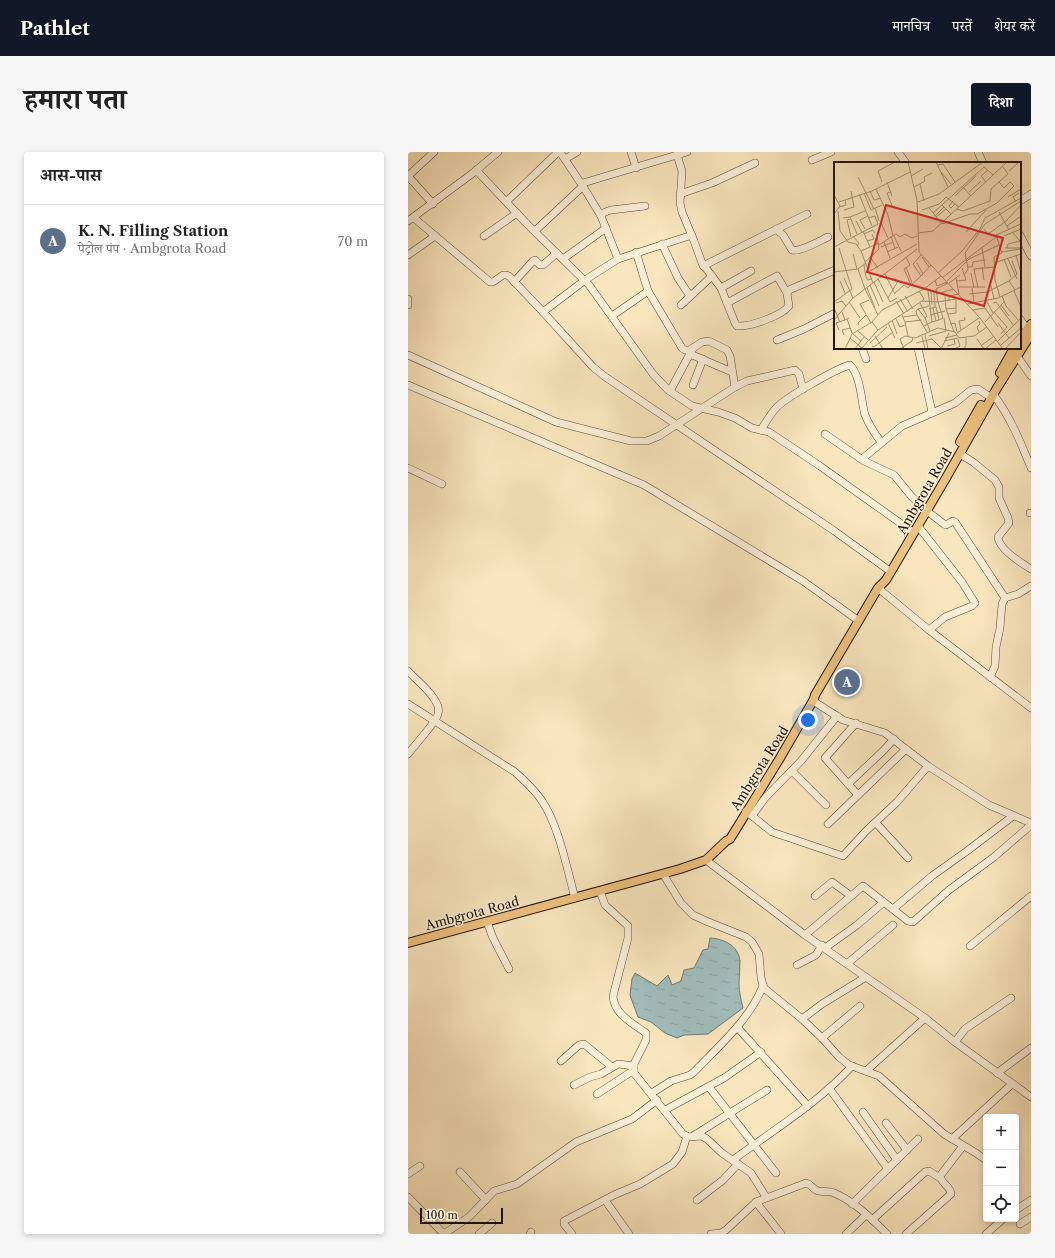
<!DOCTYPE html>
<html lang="hi">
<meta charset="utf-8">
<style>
:root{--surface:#fff;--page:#f6f6f6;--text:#222;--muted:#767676;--line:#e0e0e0;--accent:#111827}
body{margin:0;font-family:"Libre Caslon Text","Noto Serif Devanagari",serif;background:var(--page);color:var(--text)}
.controls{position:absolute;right:12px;bottom:12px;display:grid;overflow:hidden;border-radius:4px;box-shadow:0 2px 6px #0003}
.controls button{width:36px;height:36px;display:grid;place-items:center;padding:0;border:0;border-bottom:1px solid var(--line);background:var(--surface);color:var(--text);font:20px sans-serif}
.scale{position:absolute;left:12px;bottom:10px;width:83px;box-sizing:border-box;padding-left:4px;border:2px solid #231401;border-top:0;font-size:11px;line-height:14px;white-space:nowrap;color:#231401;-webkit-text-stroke:3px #fbeed5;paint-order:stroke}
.you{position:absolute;left:400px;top:568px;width:14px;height:14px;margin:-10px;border:3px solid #fff;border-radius:50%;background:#1a73e8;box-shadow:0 0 0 6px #1a73e833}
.badge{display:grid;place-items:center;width:26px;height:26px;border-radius:50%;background:var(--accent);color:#fff;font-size:13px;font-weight:700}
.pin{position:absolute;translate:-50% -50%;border:2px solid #fff;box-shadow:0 1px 4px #0006}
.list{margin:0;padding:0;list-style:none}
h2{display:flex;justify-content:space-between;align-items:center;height:52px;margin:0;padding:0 16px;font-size:17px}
h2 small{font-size:13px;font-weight:400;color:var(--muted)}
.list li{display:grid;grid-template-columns:26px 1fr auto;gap:12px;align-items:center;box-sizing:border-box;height:72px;padding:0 16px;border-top:1px solid var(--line)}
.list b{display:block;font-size:15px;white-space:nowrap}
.list p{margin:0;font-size:13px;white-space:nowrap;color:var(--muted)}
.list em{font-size:13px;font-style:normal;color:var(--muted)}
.icon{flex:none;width:22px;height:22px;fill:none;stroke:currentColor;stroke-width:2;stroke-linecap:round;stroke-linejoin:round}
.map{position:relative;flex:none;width:623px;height:1082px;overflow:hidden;border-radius:4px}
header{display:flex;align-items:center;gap:24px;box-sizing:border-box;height:56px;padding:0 20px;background:var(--accent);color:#fff}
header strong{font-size:19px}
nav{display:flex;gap:22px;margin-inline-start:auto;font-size:14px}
.intro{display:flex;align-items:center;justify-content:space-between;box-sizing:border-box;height:96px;padding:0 24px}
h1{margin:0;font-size:28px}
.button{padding:10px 18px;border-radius:4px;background:var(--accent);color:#fff;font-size:14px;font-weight:700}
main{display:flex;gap:24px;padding:0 24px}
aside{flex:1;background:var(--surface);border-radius:4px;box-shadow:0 2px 6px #0003}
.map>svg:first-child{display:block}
.water{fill:url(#water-ripples);stroke:#6f7971}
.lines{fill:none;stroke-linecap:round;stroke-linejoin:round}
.minor-casing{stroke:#584830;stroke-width:8}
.major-casing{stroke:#231401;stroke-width:10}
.minor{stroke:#fbeed5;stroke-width:7}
.major{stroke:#ecc27f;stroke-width:8}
.labels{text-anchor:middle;stroke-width:3;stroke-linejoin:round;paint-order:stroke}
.street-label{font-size:13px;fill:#231401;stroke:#fbeed5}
.inset-road{fill:none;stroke:#a39172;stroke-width:1}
.view{fill:#d62828;fill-opacity:0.15;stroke:#d62828;stroke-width:2}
.inset-edge{fill:none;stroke:#231401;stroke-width:2}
</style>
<header>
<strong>Pathlet</strong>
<nav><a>मानचित्र</a><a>परतें</a><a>शेयर करें</a></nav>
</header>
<div class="intro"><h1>हमारा पता</h1><a class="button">दिशा</a></div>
<main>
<aside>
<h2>आस-पास<small></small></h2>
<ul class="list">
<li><span class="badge" style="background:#5c6f8a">A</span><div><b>K. N. Filling Station</b><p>पेट्रोल पंप · Ambgrota Road</p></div><em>70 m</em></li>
</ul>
</aside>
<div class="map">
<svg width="623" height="1082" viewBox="0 0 623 1082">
<defs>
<pattern id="water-ripples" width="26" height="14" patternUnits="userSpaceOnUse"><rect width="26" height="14" fill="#a1bdbb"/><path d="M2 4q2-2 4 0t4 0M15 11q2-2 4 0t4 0" fill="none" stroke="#8aa29f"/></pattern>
</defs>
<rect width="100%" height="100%" fill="#f9e5be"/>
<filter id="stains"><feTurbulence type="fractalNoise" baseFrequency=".005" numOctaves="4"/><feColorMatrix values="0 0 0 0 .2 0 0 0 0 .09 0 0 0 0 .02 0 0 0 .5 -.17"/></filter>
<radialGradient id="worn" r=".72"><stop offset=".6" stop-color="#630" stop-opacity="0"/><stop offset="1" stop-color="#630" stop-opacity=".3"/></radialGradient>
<path class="water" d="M302,786C316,787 330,793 332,809C332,816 331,824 331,831C331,840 333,848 335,856L300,882L276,883L269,886L257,881L243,870L230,865L222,843L224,827L227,821L249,834L260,823L264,833L273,829L276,818L286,816L295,798L300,797Z"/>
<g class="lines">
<defs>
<g id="minor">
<path d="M152,0L172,30L175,31L279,0"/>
<path d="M223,0L228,16"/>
<path d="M490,0L498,11"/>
<path d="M570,0L575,11"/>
<path d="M269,3L274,19L272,51L274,60L286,89L294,111L313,136L327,171L329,174C342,175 373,164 381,154L379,142L381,138L427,118"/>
<path d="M157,7L169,0"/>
<path d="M404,8L423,0"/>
<path d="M68,18L119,72L181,133L245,222L260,238L284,254L310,260L327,266L344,276L361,280L412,314L502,378"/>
<path d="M0,24L25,52"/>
<path d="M0,24L26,0"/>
<path d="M173,31L193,64L210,107"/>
<path d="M272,42L304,31L347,11"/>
<path d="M99,49L150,0"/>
<path d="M612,49L623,42"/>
<path d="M192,62L203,58L237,54"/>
<path d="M6,66L82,130H85L95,123H98L101,124L135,160L185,215L196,224L425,378L479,417"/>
<path d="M0,69L65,21L90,0"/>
<path d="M368,77L375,83L384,98C393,100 411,89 420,85"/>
<path d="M127,79L175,34"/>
<path d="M612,83L623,104"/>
<path d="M76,84L109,61"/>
<path d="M254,92L270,126L282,144"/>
<path d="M228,100L240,139L274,196L277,198H282L294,190L301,189L319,198L322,204L327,235"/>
<path d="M0,103L27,84"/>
<path d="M155,107L198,76"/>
<path d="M295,114L399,62"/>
<path d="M106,130L125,109L127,108L132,113H135L149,101"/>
<path d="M313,136L343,119"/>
<path d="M0,147V153"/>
<path d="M319,151L369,124L379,141"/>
<path d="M273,153L304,124"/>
<path d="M135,160L177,128L210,107L284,83"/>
<path d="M204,164L240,139"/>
<path d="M612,167L619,177"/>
<path d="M369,188L396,177L427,161"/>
<path d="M454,196L458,207"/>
<path d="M510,196L524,260"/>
<path d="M282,202L324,220"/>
<path d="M0,203L148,270L223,289H239L251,284L327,235L339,229L387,218L391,222L395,237"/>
<path d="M609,204L623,224"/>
<path d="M0,233L236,333L395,429L451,469"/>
<path d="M285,233L295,207"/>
<path d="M262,239L285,196"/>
<path d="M585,242C602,264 613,291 623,316"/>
<path d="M353,278C358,270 363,261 369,255C379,245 429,216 442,213C453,224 453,249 457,263C461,273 467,282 473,290"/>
<path d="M417,282L456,309L486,323L504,345L516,355"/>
<path d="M552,302L565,310L587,328L591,335V346L600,366L601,371L590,385C591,397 613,411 623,417"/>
<path d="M454,307L494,274L547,251L563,238L570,237L579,243"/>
<path d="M0,316L34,332"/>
<path d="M519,359L536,372L538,373L545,369L547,370L597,446L610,442L623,434"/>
<path d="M622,361H623"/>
<path d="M510,374L554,430L567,451L564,454L537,465L521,478"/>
<path d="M470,436L521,478L623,556"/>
<path d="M0,519C9,529 22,538 28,550C30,553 31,558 30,562C29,569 6,594 0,602"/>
<path d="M582,525L587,514L588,495L592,476L594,452L597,446"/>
<path d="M0,552L107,620C117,629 127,638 134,649C151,674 159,717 167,746"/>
<path d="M448,571L417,606L450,643"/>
<path d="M520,614L581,653L623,671"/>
<path d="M384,619L418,653"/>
<path d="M440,632L476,598L486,587"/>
<path d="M338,659L364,680L435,704L458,679L489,650L520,614L477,581L435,568L405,549"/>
<path d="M344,664L357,646L393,609L429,564"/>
<path d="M468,671L500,706"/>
<path d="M420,672L498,597"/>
<path d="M298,708L397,783L517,866L547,890L623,945"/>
<path d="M255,722L273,751L285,763L298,769L338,785L344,790L351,802L353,826L356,836L394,867L414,886L431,905L441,913L471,924L536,982L568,1001L578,1008"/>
<path d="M192,739L197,753L220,774V786L205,844C206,862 224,871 238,881V888L226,912V921L275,982L280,985L294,984L299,987L314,1001L343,1021L358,1045"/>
<path d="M407,744L424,730L443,744"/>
<path d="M485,757L524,724L559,699L605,664"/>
<path d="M79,770L85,786L101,817"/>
<path d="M397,783L455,734L500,769L505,770L541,738L586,705L623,673"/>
<path d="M562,794L623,744"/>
<path d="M417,796L449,773L476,750"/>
<path d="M440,811L485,773"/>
<path d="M389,813L408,803L414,793"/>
<path d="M394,867L414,852L458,825"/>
<path d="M329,875L400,954"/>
<path d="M414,886L452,854"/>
<path d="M547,890L557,877L603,846"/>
<path d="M153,909L171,893L176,892L204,915"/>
<path d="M458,919L517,866"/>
<path d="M589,921L623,896"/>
<path d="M166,933L182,925L193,922L210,912L226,914"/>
<path d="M301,935L368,1021"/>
<path d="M421,936L480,1017"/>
<path d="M244,941L263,929L282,923L286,920C312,893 341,868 355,834"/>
<path d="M189,942L226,918"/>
<path d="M257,958L316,926L353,900"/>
<path d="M455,960L489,1008"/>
<path d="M478,971L499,998"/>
<path d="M285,984L359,938"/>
<path d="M544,987L604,932"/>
<path d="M325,1008C365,978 409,952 444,914"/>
<path d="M52,1020L78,1048"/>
<path d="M0,1022L12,1014"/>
<path d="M0,1045L36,1082"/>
<path d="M197,1048L221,1082"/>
<path d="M289,1048L315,1028L330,1012"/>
<path d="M348,1050L373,1082"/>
<path d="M444,1052L510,987"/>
<path d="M608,1058L623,1048"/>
<path d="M464,1068L517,1020L521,1019L532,1026"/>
<path d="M612,1072L623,1065"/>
<path d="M36,1082L61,1065L86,1039L109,1032L168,990L224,967L249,948"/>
<path d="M71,1082L84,1071"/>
<path d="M122,1082L123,1080"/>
<path d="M164,1082L156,1072V1069L206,1043L232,1032L265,1012L274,1000L279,984"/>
<path d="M303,1082L313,1081L318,1078L348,1050L398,1031C403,1032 404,1036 408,1038C413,1041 421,1038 426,1041C446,1049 464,1067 479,1082"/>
<path d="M438,1082L458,1063"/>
<path d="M498,1082L543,1042C543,1035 533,1031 532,1024L555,994"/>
<path d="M578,1082L595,1067"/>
</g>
<g id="major">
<path d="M612,187L623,172"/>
<path d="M592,221L606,196"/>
<path d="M552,290L573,253"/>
<path d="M0,791L272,717L298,708L318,689L322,687L372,606L406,547L407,543L470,436L478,428L538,326L589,236L623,182"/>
</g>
</defs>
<use href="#minor" class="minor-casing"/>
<use href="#major" class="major-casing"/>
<use href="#minor" class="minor"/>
<use href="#major" class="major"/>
</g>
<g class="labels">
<g class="street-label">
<text transform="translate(516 339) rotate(-60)" y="5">Ambgrota Road</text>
<text transform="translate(351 616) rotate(-58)" y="5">Ambgrota Road</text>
<text transform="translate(64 761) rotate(-15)" y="5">Ambgrota Road</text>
</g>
</g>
<g transform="translate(426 10)">
<rect width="187" height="187" fill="#f9e5be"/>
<path class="inset-road" d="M74,0L83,38L85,90L146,156L169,187M102,0L114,25M104,3L109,2L121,20M175,9L184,1M107,10L117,22M77,14L89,7M24,15L40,47M48,20L44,9L61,0M53,20L58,34M152,20L147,14L154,8M86,22L90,39M80,25L91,19L90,15L98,11M129,25L137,34M42,27L54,53L59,74M36,29L40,38L47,36M57,30L53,31L59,46M135,30L147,19M30,31L37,48L48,43M25,32L38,64M0,33L6,44L0,52M121,34L142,14M174,35L187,27M119,39L115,44L117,46L121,42M5,40L38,29L76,10M84,40L105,32L149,0M182,40L179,35L185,31M108,43L117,52M5,45L12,43L11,38M41,46L45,59M95,46L108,62L136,52H143L163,41L180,24L176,20L170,26L165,20M123,47L129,49L156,39L157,27L174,12L169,5M10,48L20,45L17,29M88,48L105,42L112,35L125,45M4,49L6,69L14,80L22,82L27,89L39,121M165,50L175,68M99,51L150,5L159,13M101,54L110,45M16,55L31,49M102,55L112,47M9,56L16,55L23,72M16,57L13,58L17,75M22,59L28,70M47,61L54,76M173,64L187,54M31,67L26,58L34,54M150,67L154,72L171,60L187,43M29,69L36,85M132,70L152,48M84,71L99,69L173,0M30,72L39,68L41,71M19,74L25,81L23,84M57,74L61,87M60,74L67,89M170,74L187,67M33,79L40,77L38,72M50,80L56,96M45,83L62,72L66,75L71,72L78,76L83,74M0,85L44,62L41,54L34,56M47,85L59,80M148,86L151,105M171,86H186M173,86L174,82L186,79L179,71M27,89L45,81M53,90L64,85M168,90L186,87M19,92L23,107M87,93L79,102L87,114L97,103M182,93L187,111M36,95L44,106M72,95L76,103L70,107L77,123M88,95L95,105M170,97L177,115M174,97L183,117M178,99L183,112L175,119L181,128M31,100L45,87L43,74M83,101L89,112M160,101L187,92M30,103L32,115L34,118L38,117M72,105L78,121M134,105H138L139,100L151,98M148,105L150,118M24,107L31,127M36,109L83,82M0,110L24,107L32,101M104,111L128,89L146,67L151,56L187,36M137,111L140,126M51,112L61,132M131,112L134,107L131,91L151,62L187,39M109,115L162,75M10,116L19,136M122,116L125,132M44,117L56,140L63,136M101,118L103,124L113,120M6,119L11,131M113,119L135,97L165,83M123,119L132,118L128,106M40,120L49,140M156,120L160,137M114,121L102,127L104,140L128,136M115,121L126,113M36,123L45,144M125,125H151M33,126L41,146M138,126L140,140M144,126L140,107L160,105M31,127L44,153M85,129L90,137L88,139L104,140L109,156L105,158M97,129L98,143M180,129L187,145M100,130L101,145M60,132L70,123L74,126L87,114M103,132L119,127M135,132L153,130L175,119M111,133L112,147M71,134L79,147M168,134L172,144L185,159M166,135L161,118L160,95L168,91L162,73L187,62M54,136L64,119M66,137L74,150M35,138L26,142L37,161M152,138L159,151M62,139L70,152M115,139V134L125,132M0,140L18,127L5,86M15,140L26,156M2,141L8,139L12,144M86,141L93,154L91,156L96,169M159,141L162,140L180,164M134,142L164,136L187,125M167,143L175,154M0,146L6,160M99,146L102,159M84,147L82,149L83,153L93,170M95,147L102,145L105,158L98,160M139,148L151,146L164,165M8,150L11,158L15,156M160,150L173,165L167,172M114,152L122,151V138M68,153L71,160L88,158M96,153L111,149M69,155L83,153M91,156L84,147L95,144M13,157L18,171L27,179M62,157L66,165L71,163M0,158L18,137L83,87M58,158L63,172M145,159L146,162L143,165L145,170M38,160L44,168L88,139M71,160L74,174M151,160L170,140M54,161L61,176M164,161L175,176M116,162L121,161L123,170M25,163L24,161L32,153M90,164L98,160L94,129M5,168L2,161L11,158M23,168L34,178M127,168L125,159L131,158L130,155M120,170L112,147L122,146M123,171L145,156M91,172L94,187M10,173L8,168L16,166M41,174L49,187M88,174L91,187M95,174L112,169L110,156M16,176L28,186M111,176L123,173M143,177L150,187M110,179L124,176M164,179L187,156M36,181L53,165M82,181L98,177L107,186M148,183L159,175M167,183L187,166M38,184L40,185L59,170M113,184L121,182L120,177M11,187L18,172L38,160L48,148L90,127L107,114M21,187L30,175M27,187L44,168M66,187L78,179L79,175M70,187L66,177L71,174L81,176L104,166L121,170L125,176L140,174L153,165M107,187L115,171M120,187L126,184L124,177M130,187L132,183V175M151,187L162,178M171,187L187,170"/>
<path class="view" d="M52,43L169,76L150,144L33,110Z"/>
<rect width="187" height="187" class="inset-edge"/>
</g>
<rect width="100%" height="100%" filter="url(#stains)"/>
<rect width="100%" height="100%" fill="url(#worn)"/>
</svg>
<div class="controls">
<button>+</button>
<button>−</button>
<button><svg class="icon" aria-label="locate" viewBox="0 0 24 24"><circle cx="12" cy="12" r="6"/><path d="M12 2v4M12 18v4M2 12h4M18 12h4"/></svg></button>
</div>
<div class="scale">100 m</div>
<div class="you"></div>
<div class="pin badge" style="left:439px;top:530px;background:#5c6f8a">A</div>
</div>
</main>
